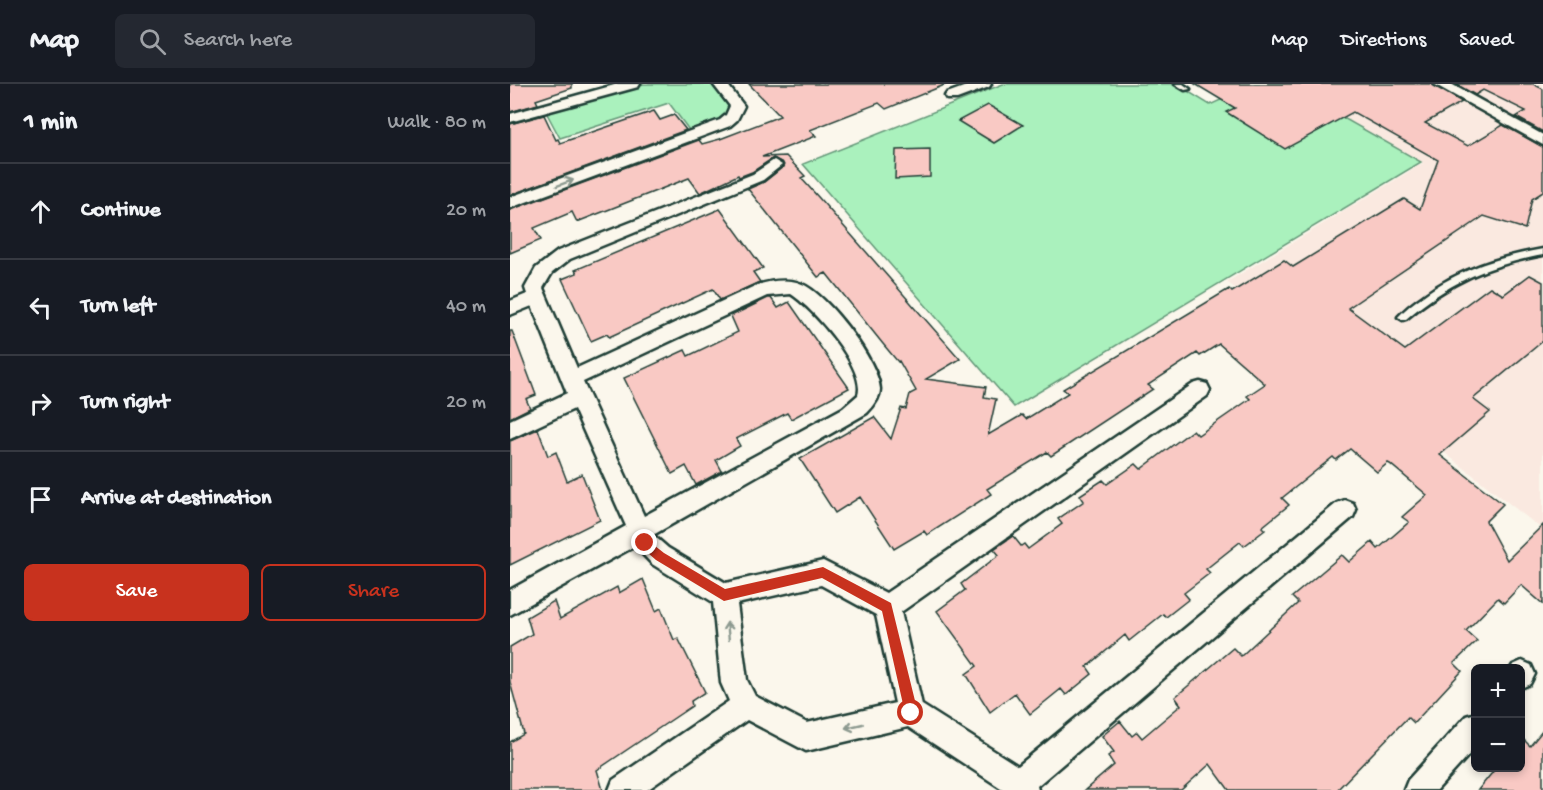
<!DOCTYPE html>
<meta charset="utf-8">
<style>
:root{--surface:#171b24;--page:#242831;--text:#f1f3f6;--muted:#9ea1a6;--line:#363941;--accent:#c8321e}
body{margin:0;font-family:"Gochi Hand",sans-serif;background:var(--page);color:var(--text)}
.controls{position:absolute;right:18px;bottom:18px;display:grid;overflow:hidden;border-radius:9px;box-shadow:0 3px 9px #0003}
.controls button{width:54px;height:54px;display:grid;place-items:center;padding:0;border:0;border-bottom:2px solid var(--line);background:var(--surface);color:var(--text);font:30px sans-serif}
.stop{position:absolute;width:18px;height:18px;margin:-14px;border:4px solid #c8321e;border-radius:50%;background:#fff}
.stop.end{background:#c8321e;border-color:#fff;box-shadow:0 2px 6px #0008}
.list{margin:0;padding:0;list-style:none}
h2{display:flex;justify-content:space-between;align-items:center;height:78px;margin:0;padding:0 24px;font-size:26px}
h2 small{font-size:20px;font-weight:400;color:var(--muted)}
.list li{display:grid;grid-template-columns:39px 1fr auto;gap:18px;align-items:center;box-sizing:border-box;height:96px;padding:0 24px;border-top:2px solid var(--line)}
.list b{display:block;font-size:22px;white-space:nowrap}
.list em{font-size:20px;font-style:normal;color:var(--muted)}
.actions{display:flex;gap:12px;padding:18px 24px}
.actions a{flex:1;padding:14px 0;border:2px solid var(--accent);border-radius:9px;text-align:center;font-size:21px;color:var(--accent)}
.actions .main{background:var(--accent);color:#fff}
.icon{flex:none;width:33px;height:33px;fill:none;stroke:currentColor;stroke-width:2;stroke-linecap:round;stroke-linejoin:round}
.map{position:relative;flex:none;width:1033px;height:706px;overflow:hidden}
header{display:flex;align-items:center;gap:36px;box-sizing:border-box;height:84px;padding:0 30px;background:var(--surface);border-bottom:2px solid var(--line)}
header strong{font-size:28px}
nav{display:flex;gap:33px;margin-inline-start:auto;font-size:21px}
.search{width:420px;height:54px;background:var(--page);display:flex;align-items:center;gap:15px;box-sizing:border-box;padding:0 21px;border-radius:9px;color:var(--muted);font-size:22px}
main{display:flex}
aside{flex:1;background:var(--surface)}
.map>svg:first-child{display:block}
.built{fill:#fae9e0}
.green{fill:#aaf1bd;stroke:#649778;stroke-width:1.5}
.building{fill:#f9c9c4;stroke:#1f3d34;stroke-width:1.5}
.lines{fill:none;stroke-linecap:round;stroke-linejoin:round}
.lane-casing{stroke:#1f3d34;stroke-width:5}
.street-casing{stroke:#1f3d34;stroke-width:5}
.lane{fill:#fbf7ec;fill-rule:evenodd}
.street{fill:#fbf7ec;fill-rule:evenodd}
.oneway{stroke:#8d9a90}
.route{fill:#c8321e}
</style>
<header>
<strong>Map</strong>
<div class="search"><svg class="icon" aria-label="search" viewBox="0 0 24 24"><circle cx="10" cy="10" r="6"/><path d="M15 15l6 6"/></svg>Search here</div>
<nav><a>Map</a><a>Directions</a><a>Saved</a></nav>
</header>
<main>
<aside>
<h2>1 min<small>Walk · 80 m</small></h2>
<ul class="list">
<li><svg class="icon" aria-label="ahead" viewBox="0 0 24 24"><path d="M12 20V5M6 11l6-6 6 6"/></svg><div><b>Continue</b></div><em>20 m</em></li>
<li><svg class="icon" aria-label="left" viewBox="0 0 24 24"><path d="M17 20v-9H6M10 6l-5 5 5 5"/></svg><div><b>Turn left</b></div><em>40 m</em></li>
<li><svg class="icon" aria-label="right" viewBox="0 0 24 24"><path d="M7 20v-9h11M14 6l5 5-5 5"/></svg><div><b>Turn right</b></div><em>20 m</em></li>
<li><svg class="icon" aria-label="arrive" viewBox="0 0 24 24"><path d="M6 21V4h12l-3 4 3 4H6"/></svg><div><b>Arrive at destination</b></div></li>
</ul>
<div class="actions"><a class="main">Save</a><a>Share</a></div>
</aside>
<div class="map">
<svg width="1033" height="706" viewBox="0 0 1033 706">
<rect width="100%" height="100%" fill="#fbf7ec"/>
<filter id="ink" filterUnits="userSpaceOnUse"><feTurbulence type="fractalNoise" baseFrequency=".0167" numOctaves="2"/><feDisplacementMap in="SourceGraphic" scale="12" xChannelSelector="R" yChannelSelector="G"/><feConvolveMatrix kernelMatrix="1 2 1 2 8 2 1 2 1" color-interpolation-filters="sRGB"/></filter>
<g filter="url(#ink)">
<path class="built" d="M776,0H1033V446L717,198L913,79Z"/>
<g class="green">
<path d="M129,0H204L229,28L179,46L159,19L50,54L35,26Z"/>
<path d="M493,0H666L700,21L745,0H774L911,78L504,323L293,80Z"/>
</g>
<g class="building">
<path d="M0,0H62V4L26,16L28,20L0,28Z"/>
<path d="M239,0H437L376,25L369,19L300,46L306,52L252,73L276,72L295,92L291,94L309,114L450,275L416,295L476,303L474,313L486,315L478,351L512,331L516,335L558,309L553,305L719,205L722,208L774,176L783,183L894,115L910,125L928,76L843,28L775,65L716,28L725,24L685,0H922L952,18L915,39L958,62L993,41L1033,63V108L1022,115L1015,145L974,132L838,224L895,266L980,203L993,211L1020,191L1033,198V257L963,315L980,328L930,371L993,420L976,437L997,476L1033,441V520L1011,501L994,519L988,514L956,547L967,557L944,579L952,587L904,639L898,633L827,706H719L700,680L671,706H575L604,681L598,672L604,668L592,652L610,637L622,652L627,648L632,654L671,621L665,613L691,591L723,564L731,572L788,519L782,513L832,471L839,478L862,458L868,465L899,438L892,433L917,411L880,380L878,379L867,388L840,365L826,376L823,373L772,414L779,421L752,443L755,446L734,462L730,458L696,485L700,489L674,509L679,515L656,533L653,530L619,557L615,551L577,583L582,590L556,611L551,605L520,630L505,609L480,628L456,590L467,582L427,527L455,506L451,500L489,471L484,465L503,452L511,462L514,460L518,465L552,440L548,435L574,417L570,411L593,396L597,400L626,380L631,385L683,346L688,351L740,315L737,312L755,300L709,260L690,272L687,269L638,301L643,305L541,372L537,368L477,405L481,410L417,451L414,447L384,465L350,413L325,429L290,375L364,333L381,355L391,324L396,325L400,310L406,307L389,277L388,278L373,260L316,189L308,193L238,105L254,98L273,83V79L263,74L242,88L229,93L228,91L190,109L179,94L67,138L62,128L24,144L31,156L0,169V126L189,56L192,60L210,55L270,32Z"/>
<path d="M946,0H1023L1033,5V48L1006,33L1016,27L973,6L965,11Z"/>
<path d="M478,21L513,41L484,59L448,37Z"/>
<path d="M144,27L150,36L164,31L176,46L0,111V40L34,31L46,56L48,55L50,59Z"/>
<path d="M420,65V93L385,95L386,66Z"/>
<path d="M210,125L253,184L243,188L250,198L210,216L203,205L99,253L97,250L81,257L52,195L67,189L65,186Z"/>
<path d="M258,214H261L268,224L279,218L339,304L281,335L277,329L226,355L230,362L206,376L212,387L186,401L176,382L162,390L114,294L175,266L178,272L228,248L221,232Z"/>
<path d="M0,247H2L26,311L16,315L20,324L0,334Z"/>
<path d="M28,345L38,372L46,368L57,397L72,390L90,436L0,481V357Z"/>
<path d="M133,495L146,527L151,524L164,556L168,554L195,608L181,617L182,622L87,686L93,706H0V658L14,650L0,598V563L22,550L17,533L44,517L50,535L107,503L109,509Z"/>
<path d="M1033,646V706H968L986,684H1011V653L1020,662Z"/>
</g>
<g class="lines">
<defs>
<g id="lane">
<path d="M665,0H673L680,5L675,6Z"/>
<path d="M1033,165V171C976,182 941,197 896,235L893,236L888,233C895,225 904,218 913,212C949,185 989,173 1033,165Z"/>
</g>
<g id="street">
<path d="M108,0H130L128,3L0,38V30Z"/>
<path d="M203,0H217L234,22L227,36L220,42L0,124V113L210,36L216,31L220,22Z"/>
<path d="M462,0H481L479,3L447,15H437L435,12L437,9Z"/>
<path d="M924,0H941L1033,51V61Z"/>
<path d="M264,76L272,81L253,96L60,175L42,189L33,204L67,284L247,201C261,197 277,194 292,200C317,210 369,278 370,305C370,314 363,323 357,329L143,451L158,464L216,499L313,477L376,509L683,300L690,298L697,300L700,306L697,312L391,528L412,621L508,682L827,419L835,416L843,419L846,426L843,433L527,702L528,706H494L398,643L296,667L237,636L137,706H99L103,696L219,617L211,599L203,518L142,480L125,462L0,531V506L116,442L64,325L0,355V336L57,309L22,222L0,231V217L17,210L15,204L26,184L48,167L243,90ZM281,210C302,223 357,284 348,311L333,324L134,432L73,298L257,212ZM311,501L366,531L385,619L297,639L245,612L237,596L227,520Z"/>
<path d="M1012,577L1021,581L1025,590L1020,600L1011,604V584H1001L1003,581Z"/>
<path d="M966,629V663L927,706H894L898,696L956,632Z"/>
</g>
</defs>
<use href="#lane" class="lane-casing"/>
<use href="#street" class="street-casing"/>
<use href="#lane" class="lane"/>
<use href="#street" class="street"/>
</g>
<defs><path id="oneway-shaft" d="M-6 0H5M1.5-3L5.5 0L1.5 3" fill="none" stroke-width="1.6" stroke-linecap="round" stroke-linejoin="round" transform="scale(1.5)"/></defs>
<g class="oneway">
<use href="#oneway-shaft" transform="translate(55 99) rotate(-20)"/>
<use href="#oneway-shaft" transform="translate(218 547) rotate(-96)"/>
<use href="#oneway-shaft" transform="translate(344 642) rotate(167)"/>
</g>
</g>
<path class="route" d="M135,454L154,469L215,505L313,483L381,519L408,629L406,633L401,635L397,633L395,629L372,527L312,494L214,517L146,476L131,463V456Z"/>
</svg>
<div class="controls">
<button>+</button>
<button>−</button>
</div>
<div class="stop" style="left:401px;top:629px"></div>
<div class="stop end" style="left:135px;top:459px"></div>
</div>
</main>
